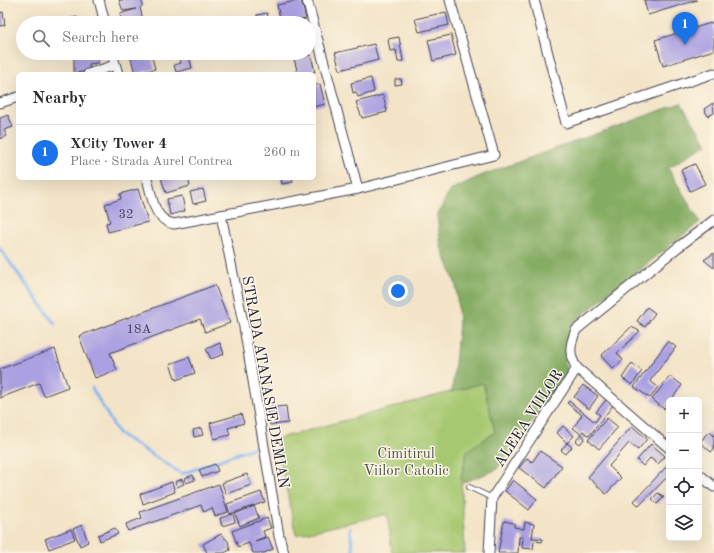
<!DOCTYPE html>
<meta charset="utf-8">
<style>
:root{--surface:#fff;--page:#f2f2f3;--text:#2b2b33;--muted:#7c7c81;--line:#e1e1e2;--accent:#1a73e8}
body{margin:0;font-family:"Old Standard TT",serif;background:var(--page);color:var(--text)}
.controls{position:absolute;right:12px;bottom:12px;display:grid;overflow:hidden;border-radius:6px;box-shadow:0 4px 16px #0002}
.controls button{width:36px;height:36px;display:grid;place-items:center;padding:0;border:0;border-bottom:1px solid var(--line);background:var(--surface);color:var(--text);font:20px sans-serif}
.you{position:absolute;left:398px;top:291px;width:14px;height:14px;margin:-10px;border:3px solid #fff;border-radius:50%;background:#1a73e8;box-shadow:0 0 0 6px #1a73e833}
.badge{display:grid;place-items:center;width:26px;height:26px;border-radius:50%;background:var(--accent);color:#fff;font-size:13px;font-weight:700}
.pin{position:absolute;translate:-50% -33px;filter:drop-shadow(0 1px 2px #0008)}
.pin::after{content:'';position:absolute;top:21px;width:14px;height:12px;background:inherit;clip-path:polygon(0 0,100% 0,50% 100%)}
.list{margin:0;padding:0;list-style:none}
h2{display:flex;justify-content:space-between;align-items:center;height:52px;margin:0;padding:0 16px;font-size:17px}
h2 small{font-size:13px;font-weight:400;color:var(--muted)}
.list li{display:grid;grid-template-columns:26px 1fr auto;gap:12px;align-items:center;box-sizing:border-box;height:56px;padding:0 16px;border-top:1px solid var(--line)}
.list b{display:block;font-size:15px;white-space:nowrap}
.list p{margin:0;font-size:13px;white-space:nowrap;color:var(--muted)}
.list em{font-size:13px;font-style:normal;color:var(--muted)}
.icon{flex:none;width:22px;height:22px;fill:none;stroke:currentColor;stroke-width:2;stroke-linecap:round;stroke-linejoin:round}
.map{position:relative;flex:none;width:714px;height:553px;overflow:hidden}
.search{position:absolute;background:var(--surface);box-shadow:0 4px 16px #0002;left:16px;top:16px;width:300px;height:44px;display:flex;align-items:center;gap:10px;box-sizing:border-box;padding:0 14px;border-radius:22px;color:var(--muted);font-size:15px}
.panel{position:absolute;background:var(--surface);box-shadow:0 4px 16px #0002;left:16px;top:72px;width:300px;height:108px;border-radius:6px}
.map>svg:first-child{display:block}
.green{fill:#a6c870;stroke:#647556}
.forest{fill:#84ac62;stroke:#53674e}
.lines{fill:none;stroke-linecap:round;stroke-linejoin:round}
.stream{stroke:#83b6f1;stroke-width:3}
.building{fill:#aba0e2}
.lane-casing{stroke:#413f50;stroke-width:6}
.street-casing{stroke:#413f50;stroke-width:11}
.lane{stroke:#fff;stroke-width:4.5}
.street{stroke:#fff;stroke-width:9}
.labels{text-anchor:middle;stroke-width:3;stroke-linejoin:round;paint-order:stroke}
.number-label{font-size:13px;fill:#444265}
.street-label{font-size:15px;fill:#22223b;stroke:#fcf5e5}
.park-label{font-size:15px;fill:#4a544b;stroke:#fcf5e5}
</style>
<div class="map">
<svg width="714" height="553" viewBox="0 0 714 553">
<rect width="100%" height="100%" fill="#fcf5e5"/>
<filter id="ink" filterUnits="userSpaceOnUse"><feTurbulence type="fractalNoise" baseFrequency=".025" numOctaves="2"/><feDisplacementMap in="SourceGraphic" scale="8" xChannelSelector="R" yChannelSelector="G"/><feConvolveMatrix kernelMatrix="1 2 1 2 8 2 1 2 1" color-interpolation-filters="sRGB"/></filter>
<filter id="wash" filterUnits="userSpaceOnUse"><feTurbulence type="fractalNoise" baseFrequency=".012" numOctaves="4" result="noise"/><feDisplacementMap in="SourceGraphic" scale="16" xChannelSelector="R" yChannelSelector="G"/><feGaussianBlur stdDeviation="0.9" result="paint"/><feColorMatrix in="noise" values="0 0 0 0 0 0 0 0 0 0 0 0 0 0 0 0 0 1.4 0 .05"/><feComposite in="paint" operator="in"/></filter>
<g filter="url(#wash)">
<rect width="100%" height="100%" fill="#f3e4c8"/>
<path class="green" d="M483,383L496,432L467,451L461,477L465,553H392L387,514L296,535L276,439Z"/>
<path class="forest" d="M681,103L707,144L668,168L700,222L581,316C570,328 562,343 565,360C565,364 567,368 568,372L496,470L462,483L461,477L467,451L495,432L483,383L452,392L459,323L456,285L441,247L437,216L450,190L480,176Z"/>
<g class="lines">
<g class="stream">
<path d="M0,249L55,324"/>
<path d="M92,388L118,433L182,474L258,446"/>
<path d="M350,528L353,553"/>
</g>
</g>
<g id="blocks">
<g class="building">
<path d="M119,0H141L143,5L140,8L144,23H122L120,14L136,9L123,11Z"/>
<path d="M301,0L306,19L281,23L277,5Z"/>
<path d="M644,0H697L648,15Z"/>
<path d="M3,12L5,25L0,26V13Z"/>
<path d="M446,12L449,25L419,32L415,19Z"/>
<path d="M267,13L269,20L258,22L257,15Z"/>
<path d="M77,17L78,22L64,23L63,20Z"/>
<path d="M714,22V50L663,66L655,40Z"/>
<path d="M451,35L456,55L433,61L428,40Z"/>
<path d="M399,37L403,61L398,62L396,50L390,51L388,39Z"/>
<path d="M374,44L378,60L340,70L335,53Z"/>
<path d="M74,53H97L98,63L89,64L90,71L74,73Z"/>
<path d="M151,53L155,69L135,74L131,58Z"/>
<path d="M179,53H188L192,68L176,72L174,65L181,63Z"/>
<path d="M259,53H267L268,56L261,58Z"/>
<path d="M300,53H309V56L311,55L315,72L298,74L293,55Z"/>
<path d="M371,78L374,92L358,97L356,92L353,93L351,83Z"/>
<path d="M395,79H401L402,84L395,85Z"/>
<path d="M320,84L325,104L314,107V86Z"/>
<path d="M383,95L387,112L362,118L356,102Z"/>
<path d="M713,103L714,113L708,116L704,109Z"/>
<path d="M8,115L13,127L4,130L7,136L0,139V118Z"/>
<path d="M695,164L705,184L690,191L681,170Z"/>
<path d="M161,178H188L190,186L166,193Z"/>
<path d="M281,178H292L293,182L282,184Z"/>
<path d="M138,189L148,222L108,232L106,223L110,222L105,204L121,199L120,194Z"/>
<path d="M203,189L206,201L193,204L190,192Z"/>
<path d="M182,196L185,211L170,215L167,199Z"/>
<path d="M714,253V268L704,260Z"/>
<path d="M215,285L230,323L205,332L200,319L110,353L117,370L95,378L79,336Z"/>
<path d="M647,307L655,313L645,327L637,321Z"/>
<path d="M631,327L640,331L617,353L623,360L613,369L601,356Z"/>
<path d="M668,341L676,347L650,381L658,387L650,398L634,387Z"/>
<path d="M220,343L224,354L211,359L206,349Z"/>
<path d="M55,349L68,387L44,396L39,383L0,398V369Z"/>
<path d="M189,357L195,373L176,380L170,364Z"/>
<path d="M632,363L642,371L632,385L622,378Z"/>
<path d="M670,376L682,385L671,400H669L664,409L652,399Z"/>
<path d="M583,385L598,396L589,409L574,397Z"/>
<path d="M607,399L614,404L589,436L583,431L581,434L573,428L582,415L567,403L569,401L595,422L600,415L596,412Z"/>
<path d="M286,406L288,423L270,425L267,408Z"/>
<path d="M241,414L244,423L228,428L230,435L214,439L210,423Z"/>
<path d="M607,418L618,427L599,449L588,440Z"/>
<path d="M563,426L574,436L567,443L557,433Z"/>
<path d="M632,426L647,439L638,450L629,443L609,466L621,478L606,494L588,477Z"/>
<path d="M201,428L203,435L194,437L193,430Z"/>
<path d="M709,431L714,436V449L711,452L700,442Z"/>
<path d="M581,434L585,438L580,444L576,441Z"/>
<path d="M567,443L572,447L566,454L561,450Z"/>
<path d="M651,444L665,456L658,464L650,458L643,466L637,460Z"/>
<path d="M540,451L562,466L546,488L519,468L527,458L532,462Z"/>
<path d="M215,464L218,471L202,477L199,470Z"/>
<path d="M669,464V475L639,506L634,501Z"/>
<path d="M247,474L251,485L226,494L222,483Z"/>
<path d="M193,475L195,480L186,483L185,478Z"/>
<path d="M182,479L184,484L177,487L175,482Z"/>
<path d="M513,480L537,499L529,510L505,491Z"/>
<path d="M172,482L175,492L143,504L140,494Z"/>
<path d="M219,484L228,512L215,516L212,508L204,512L201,505L128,531L126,524L142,518L140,512Z"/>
<path d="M261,492L265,502L230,514L227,504Z"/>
<path d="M658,493L664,497L657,504L652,499Z"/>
<path d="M254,506L259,518L240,526L235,514Z"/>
<path d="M233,514L235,522L222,526L220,518Z"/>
<path d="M267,518L271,528L263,531L265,537L255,541L268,537L273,549L264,553H253L249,543L238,547L232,531Z"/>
<path d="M504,521L514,523V527L524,529L525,522L534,524L532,538L543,539L542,542L534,541L533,549L522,548L523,537H519L518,553H498Z"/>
<path d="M82,525L88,542L80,546L73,529Z"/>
<path d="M115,528L118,534L100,541L98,535Z"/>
<path d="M71,529L75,539L49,549L45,539Z"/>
<path d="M221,534L228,541L230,550L224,553H207L203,544Z"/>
</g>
</g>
</g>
<g filter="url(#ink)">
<use href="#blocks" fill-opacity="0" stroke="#413f50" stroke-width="1"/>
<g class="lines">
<defs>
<path id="lane" d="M469,487L492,498"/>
<g id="street">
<path d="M99,0L105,23"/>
<path d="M307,0L358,189"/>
<path d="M534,0L566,123L714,73"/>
<path d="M112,53L118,74"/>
<path d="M88,74L115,65"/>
<path d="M0,103L18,97"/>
<path d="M147,178C152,196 153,220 174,224L358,189L494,155L450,0"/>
<path d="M221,215L244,327L279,536L284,553"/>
<path d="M577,368L669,448"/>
<path d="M699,474L714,487"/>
<path d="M489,553L492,498L577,368C568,355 570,344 576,330L677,248L714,220"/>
</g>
</defs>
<use href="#lane" class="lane-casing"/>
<use href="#street" class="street-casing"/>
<use href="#lane" class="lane"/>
<use href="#street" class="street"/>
</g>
</g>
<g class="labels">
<g class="number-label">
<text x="126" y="218">32</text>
<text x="139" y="333">18A</text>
</g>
<g class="street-label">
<text transform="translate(266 382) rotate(80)" y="5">STRADA ATANASIE DEMIAN</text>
<text transform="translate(528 418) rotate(-57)" y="5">ALEEA VIILOR</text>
</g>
<g class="park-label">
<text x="406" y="458">Cimitirul<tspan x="406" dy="17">Viilor Catolic</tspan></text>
</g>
</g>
</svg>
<div class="controls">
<button>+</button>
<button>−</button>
<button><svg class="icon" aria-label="locate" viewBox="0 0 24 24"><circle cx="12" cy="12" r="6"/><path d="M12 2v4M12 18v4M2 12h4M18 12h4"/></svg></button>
<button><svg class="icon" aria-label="layers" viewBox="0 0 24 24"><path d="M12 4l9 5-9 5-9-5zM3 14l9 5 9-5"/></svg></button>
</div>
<div class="you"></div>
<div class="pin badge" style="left:685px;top:45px">1</div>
<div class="search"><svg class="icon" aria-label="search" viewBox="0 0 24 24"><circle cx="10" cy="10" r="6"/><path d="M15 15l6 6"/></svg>Search here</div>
<section class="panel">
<h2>Nearby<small></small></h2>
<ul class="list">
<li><span class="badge">1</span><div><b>XCity Tower 4</b><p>Place · Strada Aurel Contrea</p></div><em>260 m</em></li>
</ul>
</section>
</div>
